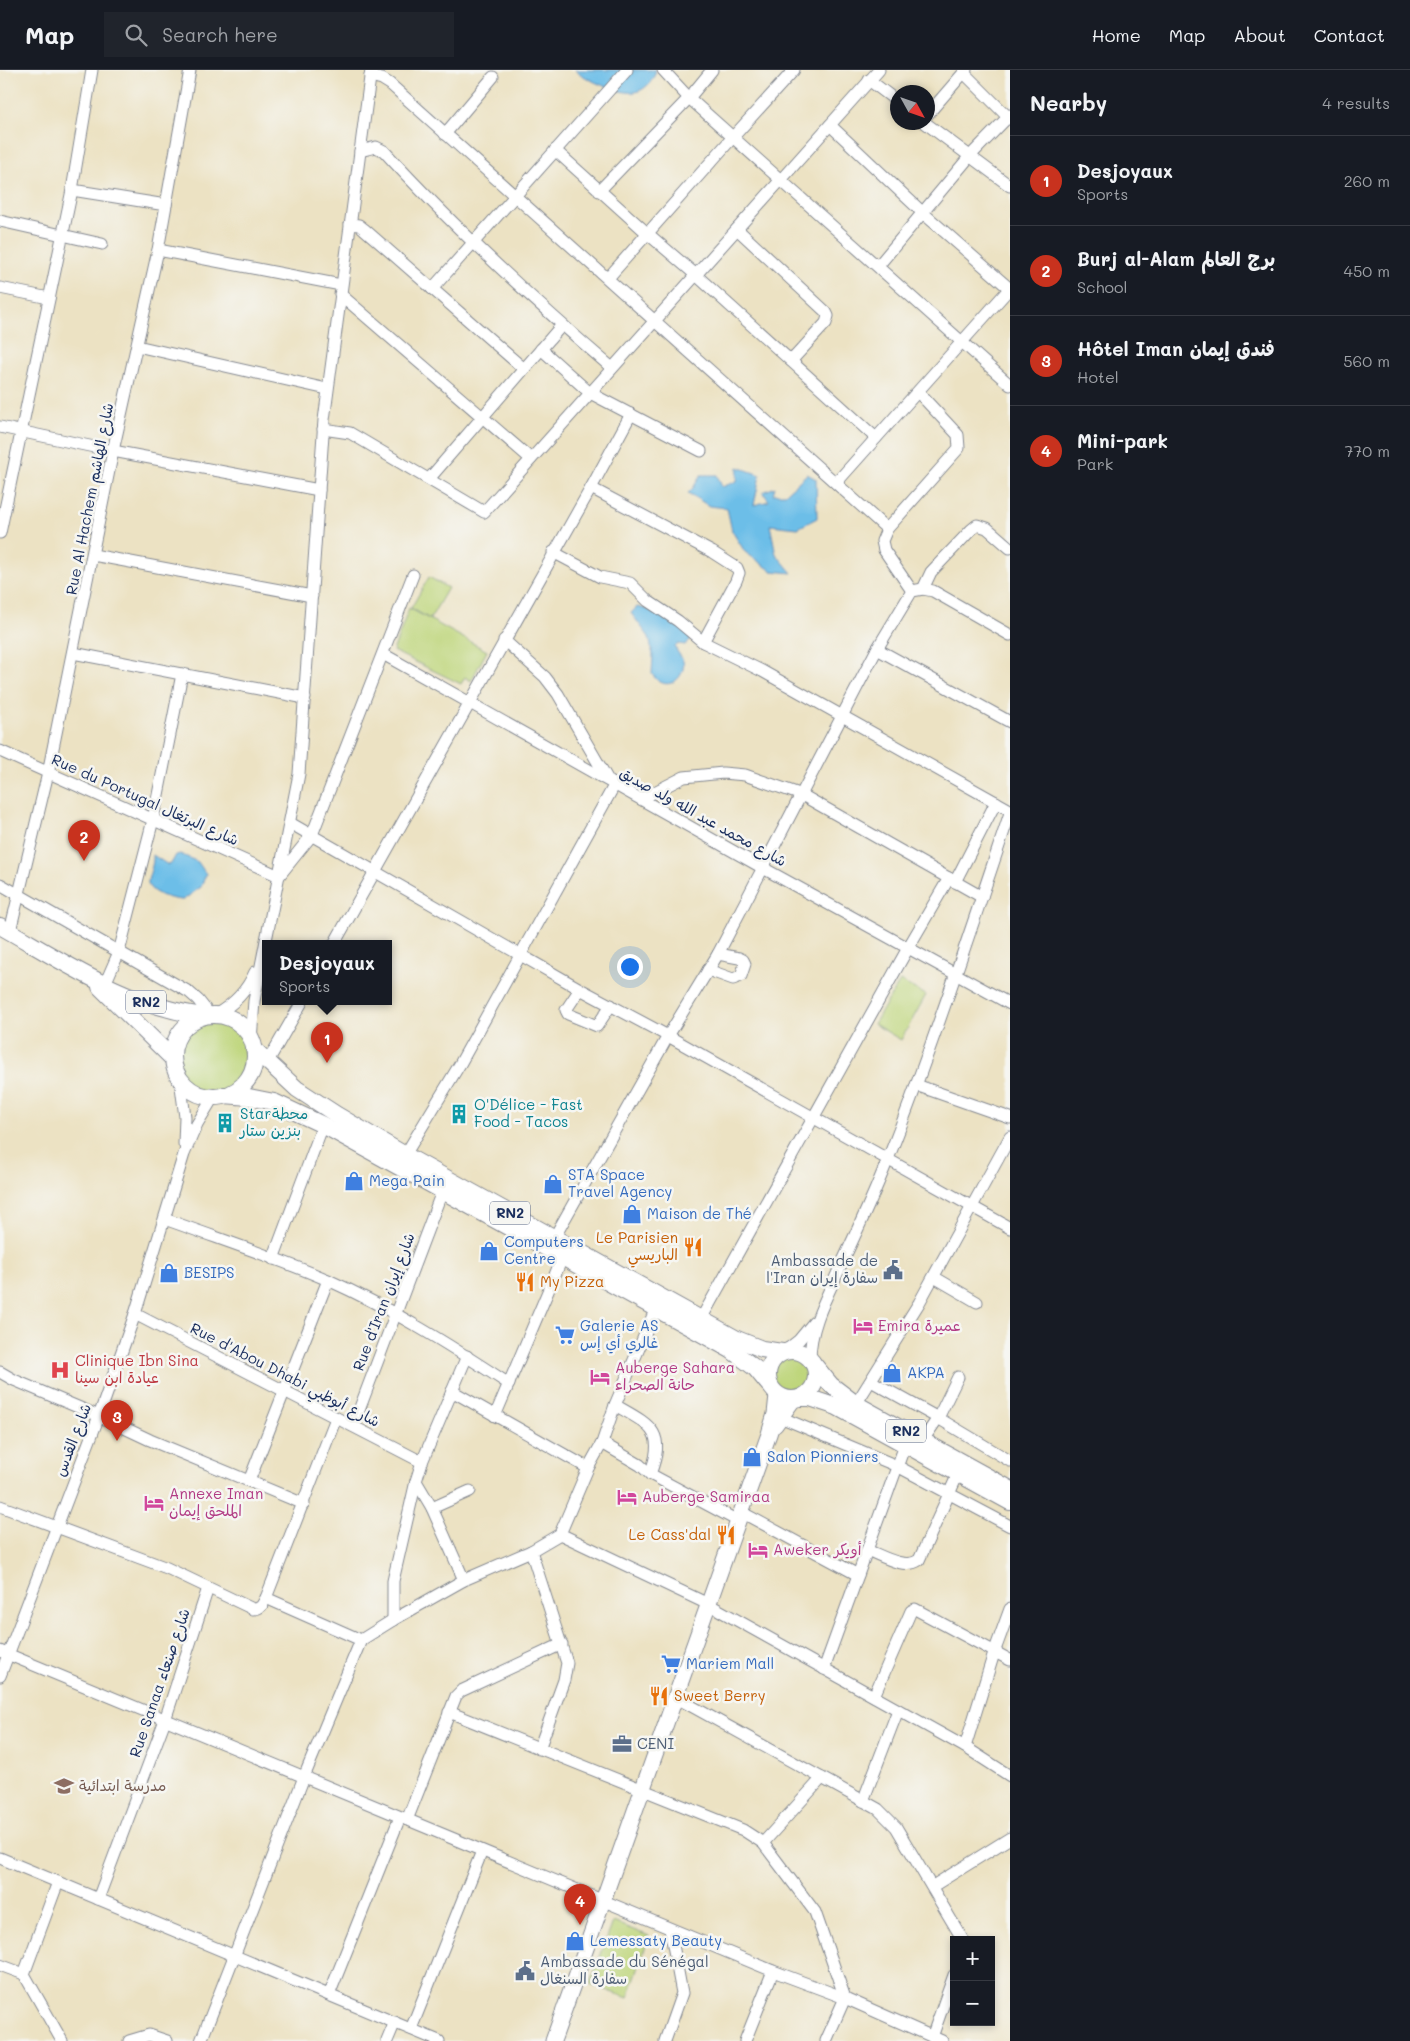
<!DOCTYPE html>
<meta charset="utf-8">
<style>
:root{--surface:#171b24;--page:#20242c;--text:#f1f3f6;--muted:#9ea1a6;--line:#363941;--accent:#c8321e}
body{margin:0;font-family:Mali,"Playpen Sans Arabic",sans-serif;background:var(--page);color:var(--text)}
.controls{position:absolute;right:15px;bottom:15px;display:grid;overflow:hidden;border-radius:0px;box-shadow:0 2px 8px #0003}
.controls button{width:45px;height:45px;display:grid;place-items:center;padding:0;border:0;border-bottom:1px solid var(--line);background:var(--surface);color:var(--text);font:25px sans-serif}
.compass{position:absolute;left:890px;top:15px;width:45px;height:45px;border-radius:50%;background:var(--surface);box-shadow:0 2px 8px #0003;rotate:130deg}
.you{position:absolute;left:629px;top:896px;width:18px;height:18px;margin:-12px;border:4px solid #fff;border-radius:50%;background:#1a73e8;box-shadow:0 0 0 8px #1a73e833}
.badge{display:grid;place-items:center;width:32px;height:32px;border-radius:50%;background:var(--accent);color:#fff;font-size:16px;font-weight:700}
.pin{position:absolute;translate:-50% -41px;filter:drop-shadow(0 1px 2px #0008)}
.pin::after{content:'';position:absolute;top:26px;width:18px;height:15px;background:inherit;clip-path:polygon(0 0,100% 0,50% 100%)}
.popup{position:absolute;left:262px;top:870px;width:130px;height:65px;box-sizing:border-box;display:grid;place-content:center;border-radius:0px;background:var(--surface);filter:drop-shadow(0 1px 4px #0005);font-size:16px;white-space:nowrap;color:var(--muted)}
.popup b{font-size:19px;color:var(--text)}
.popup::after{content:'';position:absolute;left:50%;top:100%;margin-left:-10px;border:10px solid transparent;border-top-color:var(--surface)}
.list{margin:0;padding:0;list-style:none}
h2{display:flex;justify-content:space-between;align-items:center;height:65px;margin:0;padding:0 20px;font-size:21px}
h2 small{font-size:16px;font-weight:400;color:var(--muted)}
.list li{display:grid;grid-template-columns:32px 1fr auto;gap:15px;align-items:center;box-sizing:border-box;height:90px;padding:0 20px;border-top:1px solid var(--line)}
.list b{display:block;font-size:19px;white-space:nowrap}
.list p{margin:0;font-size:16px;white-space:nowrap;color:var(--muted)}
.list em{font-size:16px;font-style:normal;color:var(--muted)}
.icon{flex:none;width:28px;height:28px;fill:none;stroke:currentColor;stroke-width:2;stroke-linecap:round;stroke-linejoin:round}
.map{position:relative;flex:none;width:1010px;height:1971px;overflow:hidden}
header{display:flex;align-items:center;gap:30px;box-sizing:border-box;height:70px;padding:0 25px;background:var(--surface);border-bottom:1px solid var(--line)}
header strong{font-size:24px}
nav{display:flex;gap:28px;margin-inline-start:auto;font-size:18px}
.search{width:350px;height:45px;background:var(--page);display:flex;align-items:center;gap:12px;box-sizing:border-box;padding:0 18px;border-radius:0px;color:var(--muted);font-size:19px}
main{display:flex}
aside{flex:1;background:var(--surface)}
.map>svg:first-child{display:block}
.green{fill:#bed57a;stroke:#6c826c}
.water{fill:#6cbee8;stroke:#4476a3}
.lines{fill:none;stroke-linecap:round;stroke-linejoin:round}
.minor-casing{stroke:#848890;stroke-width:13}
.major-casing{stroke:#848890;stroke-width:17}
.highway-casing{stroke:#848890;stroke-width:18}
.minor{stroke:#fff;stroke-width:11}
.major{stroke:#fff;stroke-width:15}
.highway{stroke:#fff;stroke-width:16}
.labels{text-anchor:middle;stroke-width:5;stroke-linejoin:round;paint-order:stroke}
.shield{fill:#f6f6f2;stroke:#5d6b8a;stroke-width:1}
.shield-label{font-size:14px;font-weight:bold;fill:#1b2f5e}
.street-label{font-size:15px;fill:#1b2f5e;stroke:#f6f6f2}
.culture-label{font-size:15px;fill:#0d838f;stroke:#f6f6f2;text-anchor:start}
.shop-label{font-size:15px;fill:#366cbe;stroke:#f6f6f2;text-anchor:start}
.food-label{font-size:15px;fill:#c56008;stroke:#f6f6f2;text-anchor:end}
.service-label{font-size:15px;fill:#4e5e75;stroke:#f6f6f2;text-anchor:start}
.hotel-label{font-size:15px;fill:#b23c85;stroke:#f6f6f2;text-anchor:start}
.health-label{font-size:15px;fill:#be3a42;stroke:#f6f6f2;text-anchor:start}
.education-label{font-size:15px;fill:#785e54;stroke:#f6f6f2;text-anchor:start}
</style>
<header>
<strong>Map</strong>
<div class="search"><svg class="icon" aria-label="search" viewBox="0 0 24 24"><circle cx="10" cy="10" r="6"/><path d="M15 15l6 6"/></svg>Search here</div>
<nav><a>Home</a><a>Map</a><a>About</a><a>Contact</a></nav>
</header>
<main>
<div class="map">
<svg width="1010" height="1971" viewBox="0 0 1010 1971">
<rect width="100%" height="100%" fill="#f6f6f2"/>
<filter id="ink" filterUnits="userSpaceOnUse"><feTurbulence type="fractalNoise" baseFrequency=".02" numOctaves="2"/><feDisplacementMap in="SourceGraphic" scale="10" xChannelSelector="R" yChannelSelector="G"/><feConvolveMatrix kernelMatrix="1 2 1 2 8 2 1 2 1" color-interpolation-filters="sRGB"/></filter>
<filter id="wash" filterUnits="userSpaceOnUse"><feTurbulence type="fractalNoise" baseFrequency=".0096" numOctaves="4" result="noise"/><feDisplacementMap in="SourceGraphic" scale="20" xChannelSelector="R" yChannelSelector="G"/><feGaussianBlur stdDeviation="1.12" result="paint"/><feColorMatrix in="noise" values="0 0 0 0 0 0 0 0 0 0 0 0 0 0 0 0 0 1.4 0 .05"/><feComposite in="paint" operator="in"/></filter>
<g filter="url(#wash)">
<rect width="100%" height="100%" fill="#ece2c3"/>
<g class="green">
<path d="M429,507L448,518L430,549L411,538Z"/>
<path d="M409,538L487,581L471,611L465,607L461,614L393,581Z"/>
<path d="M900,911L926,925L901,970L874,954Z"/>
<circle cx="212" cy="987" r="37"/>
<circle cx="791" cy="1304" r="20"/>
<path d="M613,1852L649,1866L628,1928L590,1914Z"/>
</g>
<g class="water">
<path d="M575,0H656C654,9 647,19 636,22C619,25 587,10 575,0Z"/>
<path d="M738,397L760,405L754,435L769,431L763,422L775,417L773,424H785L807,404L816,409L817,448L798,458L770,455L776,484L792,503L772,501L745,482L732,461L727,438L709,436L688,423L693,418L701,405H717L722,417L737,411Z"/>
<path d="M637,537C655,540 680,553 692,566L690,570L685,575L679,574L675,576C676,582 681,585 683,591C687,606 667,626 652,604L653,585L649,567L631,543Z"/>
<path d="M180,784L198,792L206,804L201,817L183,830C174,830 149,824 148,813C148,805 154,796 153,785L168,795L171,794L176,785Z"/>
</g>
</g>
<g filter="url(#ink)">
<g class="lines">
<defs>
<g id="minor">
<path d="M663,0L689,28L1010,315"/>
<path d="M964,3L1010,49"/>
<path d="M370,6L382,9L390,14L887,459"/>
<path d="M869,10L898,32"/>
<path d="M928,44L966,0"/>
<path d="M924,52L1010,116"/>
<path d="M830,55L923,143L1010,219"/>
<path d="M445,64L493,7"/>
<path d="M555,80L647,163L696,205L876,368"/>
<path d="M360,81L376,77L384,81C455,159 533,230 612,298"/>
<path d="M72,120L166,135"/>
<path d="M599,121L689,28L712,0"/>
<path d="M0,151L102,174"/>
<path d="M350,154L359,155L364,159L524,299"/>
<path d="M737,159L826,242L828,246L826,253L791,291"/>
<path d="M158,180L341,215"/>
<path d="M878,196L970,86L1010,45"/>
<path d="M608,208L733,67L794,0"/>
<path d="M0,218L49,228"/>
<path d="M432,219L627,0"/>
<path d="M340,224L531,389"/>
<path d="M137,276L327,319"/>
<path d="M541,279L590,323L701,381"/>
<path d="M0,357L113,381L319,420"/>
<path d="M323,359L350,363L484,442L879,0"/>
<path d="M429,409L562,255"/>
<path d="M836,413L1010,218"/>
<path d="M591,418L712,482L737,498L739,503L736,511L703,572"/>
<path d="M0,463L72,120L92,0"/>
<path d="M553,482L600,507L630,513L648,531L678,551L703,572L762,601L1010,740"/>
<path d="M93,485L312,526"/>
<path d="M923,519L931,502L971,460L977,455L987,458L1010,478"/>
<path d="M912,521L884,480L882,471L887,459L959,378L958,365L918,322"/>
<path d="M504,570L545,607L558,624L608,710"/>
<path d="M877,579L1010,652"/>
<path d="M73,583L305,628"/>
<path d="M383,584L763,798L1010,934"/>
<path d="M0,681L279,806L312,765L413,505"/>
<path d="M641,729L684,707L723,703L745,705L802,725L982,827"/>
<path d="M290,753L580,919L668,966L1010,1158"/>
<path d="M955,812L996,732"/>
<path d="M0,814L189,922L198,930L210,945"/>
<path d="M10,861L48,703L113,381L158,180L190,0"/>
<path d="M334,874L591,418L631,344"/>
<path d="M708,900L733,909L741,906L745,894L743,890L739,888L718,884"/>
<path d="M105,914L119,882L153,750L182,604"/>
<path d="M580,919L566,940L568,944L597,956L611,935"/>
<path d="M215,945C233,935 247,921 255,902"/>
<path d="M251,970L254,931L299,704L324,350L371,0"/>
<path d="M267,993L302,932"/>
<path d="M180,1009L185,1047L184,1074"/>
<path d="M916,1015L1010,1048"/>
<path d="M405,1085L460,994L615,714"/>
<path d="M165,1149C219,1169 275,1187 328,1210C391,1238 451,1276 509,1314"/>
<path d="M554,1168L668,966L718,884L877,579L912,521L923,519L933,521L1010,565"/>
<path d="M273,1189L323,1055"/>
<path d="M934,1207L977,1232"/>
<path d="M135,1244L422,1392"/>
<path d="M701,1249L908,878L949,808"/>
<path d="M785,1281L799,1270L814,1252"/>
<path d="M810,1289C810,1254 829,1223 842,1193C858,1159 874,1124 888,1089C933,975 971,859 1010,743"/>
<path d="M0,1302L14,1310L99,1346L150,1370L304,1434"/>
<path d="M871,1311L938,1348L958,1307"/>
<path d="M452,1321L588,1398"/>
<path d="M856,1334L919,1233L1010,1067"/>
<path d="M615,1335C650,1355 667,1361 650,1404"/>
<path d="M495,1346L563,1186"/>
<path d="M780,1347L897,1396L1010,1456"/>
<path d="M353,1356L443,1119"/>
<path d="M923,1370L938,1348L1010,1391"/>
<path d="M602,1373L640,1395L650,1404L738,1451"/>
<path d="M249,1411L328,1210"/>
<path d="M416,1411L432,1438L464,1510"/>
<path d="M0,1436L167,1498L253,1539C261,1539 263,1534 266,1528L336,1348"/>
<path d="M432,1438L470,1421"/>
<path d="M741,1442L858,1505"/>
<path d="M560,1464L708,1534L965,1677L1010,1706"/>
<path d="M867,1480C882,1486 905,1500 919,1490L958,1404"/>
<path d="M531,1481L567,1593L564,1610L539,1679"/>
<path d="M266,1528L361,1570"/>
<path d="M393,1550V1511L416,1411L422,1392L467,1286"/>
<path d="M0,1581L773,1901L845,1928L942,1971"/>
<path d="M824,1599L905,1375"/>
<path d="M0,1606L99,1346L135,1244L184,1084L197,1054L214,1026"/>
<path d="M874,1626L911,1541L915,1539L1010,1590"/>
<path d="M675,1627L878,1739L896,1757L963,1870"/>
<path d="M449,1642L743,1760L763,1773L815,1842L845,1928L826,1971"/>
<path d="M965,1677L995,1580L1010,1539"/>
<path d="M863,1731L898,1640"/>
<path d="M407,1750L456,1626L461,1621L562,1574"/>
<path d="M763,1773L822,1708"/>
<path d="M0,1788L439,1971"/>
<path d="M933,1816L1010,1768"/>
<path d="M98,1829L165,1650L208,1518"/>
<path d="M0,1895L24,1904L62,1971"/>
<path d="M24,1904L58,1812"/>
<path d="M329,1925L400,1747"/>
<path d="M411,1959L482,1781"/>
<path d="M932,1967L954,1905"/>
<path d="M129,1971L149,1965L167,1971"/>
<path d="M201,1971L304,1707L361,1570L393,1550L464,1510L531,1481L560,1464L588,1398L602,1373L615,1335L656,1238"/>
<path d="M387,1971L395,1952"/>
<path d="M665,1971L682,1923L670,1859"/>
<path d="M745,1971L773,1901"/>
</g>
<g id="major">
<path d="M775,1355L793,1330"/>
<path d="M553,1971L769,1364L775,1344L777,1325"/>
</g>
<g id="highway">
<path d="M0,856C64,892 129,937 204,946"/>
<path d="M100,917L173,989"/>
<circle cx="214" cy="986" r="41"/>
<path d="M254,979L297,1019L337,1045L405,1085L737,1269L762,1279L782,1282"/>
<path d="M224,1025L249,1027L274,1032L323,1055L731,1280L755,1298L769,1315"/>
<circle cx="792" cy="1305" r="24"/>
<path d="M812,1292L831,1315L856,1334L1010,1419"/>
<path d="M800,1328H810L837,1337L1010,1432"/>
</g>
</defs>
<use href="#minor" class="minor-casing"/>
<use href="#major" class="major-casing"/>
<use href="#highway" class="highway-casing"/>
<use href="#minor" class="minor"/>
<use href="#major" class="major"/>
<use href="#highway" class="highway"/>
</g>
</g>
<defs>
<symbol id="building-bare" viewBox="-9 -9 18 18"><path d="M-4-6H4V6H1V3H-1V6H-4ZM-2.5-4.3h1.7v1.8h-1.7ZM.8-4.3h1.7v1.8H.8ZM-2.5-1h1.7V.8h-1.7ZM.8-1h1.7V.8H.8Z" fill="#0f9aa8" stroke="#f6f6f2" stroke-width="2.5" paint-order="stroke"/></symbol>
<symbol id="shop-bare" viewBox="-9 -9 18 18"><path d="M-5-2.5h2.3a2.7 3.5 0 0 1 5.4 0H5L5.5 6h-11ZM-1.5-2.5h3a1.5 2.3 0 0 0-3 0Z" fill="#3f7fe0" stroke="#f6f6f2" stroke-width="2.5" paint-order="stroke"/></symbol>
<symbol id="restaurant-bare" viewBox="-9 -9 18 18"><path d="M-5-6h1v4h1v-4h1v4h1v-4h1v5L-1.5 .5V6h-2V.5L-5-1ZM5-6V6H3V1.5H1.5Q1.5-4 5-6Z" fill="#e8710a" stroke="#f6f6f2" stroke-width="2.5" paint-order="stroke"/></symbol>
<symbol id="civic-bare" viewBox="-9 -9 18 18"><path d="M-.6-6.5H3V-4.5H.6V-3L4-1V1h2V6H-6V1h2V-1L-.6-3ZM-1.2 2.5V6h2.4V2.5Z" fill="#5c6f8a" stroke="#f6f6f2" stroke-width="2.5" paint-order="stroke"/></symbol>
<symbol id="hotel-bare" viewBox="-9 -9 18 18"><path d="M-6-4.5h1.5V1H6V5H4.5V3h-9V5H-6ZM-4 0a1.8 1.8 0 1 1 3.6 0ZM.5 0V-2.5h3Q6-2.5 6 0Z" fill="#d1479c" stroke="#f6f6f2" stroke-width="2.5" paint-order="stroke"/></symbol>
<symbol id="supermarket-bare" viewBox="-9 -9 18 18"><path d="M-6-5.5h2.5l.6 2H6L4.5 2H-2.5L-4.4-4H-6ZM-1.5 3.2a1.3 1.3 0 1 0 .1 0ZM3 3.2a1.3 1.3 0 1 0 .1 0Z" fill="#3f7fe0" stroke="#f6f6f2" stroke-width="2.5" paint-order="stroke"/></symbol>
<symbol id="hospital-bare" viewBox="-9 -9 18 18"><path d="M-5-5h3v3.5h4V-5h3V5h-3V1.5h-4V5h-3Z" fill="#e0444e" stroke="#f6f6f2" stroke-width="2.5" paint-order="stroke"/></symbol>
<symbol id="office-bare" viewBox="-9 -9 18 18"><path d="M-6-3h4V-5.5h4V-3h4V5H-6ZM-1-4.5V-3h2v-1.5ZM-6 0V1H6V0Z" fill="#5c6f8a" stroke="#f6f6f2" stroke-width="2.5" paint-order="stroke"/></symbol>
<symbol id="school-bare" viewBox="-9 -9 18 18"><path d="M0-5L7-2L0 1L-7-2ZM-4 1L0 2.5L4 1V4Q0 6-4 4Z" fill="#8d6e63" stroke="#f6f6f2" stroke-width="2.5" paint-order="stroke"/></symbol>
</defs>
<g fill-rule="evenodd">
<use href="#building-bare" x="445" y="1030" width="28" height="28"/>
<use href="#building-bare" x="211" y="1039" width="28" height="28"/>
<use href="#shop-bare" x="340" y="1097" width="28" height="28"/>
<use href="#shop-bare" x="539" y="1100" width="28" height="28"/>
<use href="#shop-bare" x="618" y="1130" width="28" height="28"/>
<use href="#restaurant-bare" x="679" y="1163" width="28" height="28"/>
<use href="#shop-bare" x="475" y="1167" width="28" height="28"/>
<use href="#civic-bare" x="879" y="1186" width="28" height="28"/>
<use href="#shop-bare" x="155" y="1189" width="28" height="28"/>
<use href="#restaurant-bare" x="511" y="1198" width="28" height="28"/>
<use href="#hotel-bare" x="849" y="1242" width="28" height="28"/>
<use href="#supermarket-bare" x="551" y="1251" width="28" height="28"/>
<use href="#hospital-bare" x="46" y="1286" width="28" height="28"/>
<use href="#shop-bare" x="878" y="1289" width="28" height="28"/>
<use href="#hotel-bare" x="586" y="1293" width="28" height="28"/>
<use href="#shop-bare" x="738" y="1373" width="28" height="28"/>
<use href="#hotel-bare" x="613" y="1413" width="28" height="28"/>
<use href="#hotel-bare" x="140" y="1419" width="28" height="28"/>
<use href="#restaurant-bare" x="712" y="1451" width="28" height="28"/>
<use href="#hotel-bare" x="744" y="1466" width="28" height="28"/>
<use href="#supermarket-bare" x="657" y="1580" width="28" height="28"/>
<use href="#restaurant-bare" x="645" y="1612" width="28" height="28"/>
<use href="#office-bare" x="608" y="1660" width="28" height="28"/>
<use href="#school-bare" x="50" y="1702" width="28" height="28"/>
<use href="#shop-bare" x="561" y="1857" width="28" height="28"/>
<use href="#civic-bare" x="511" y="1887" width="28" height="28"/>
</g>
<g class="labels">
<g class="shield">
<rect x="126" y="920.5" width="40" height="23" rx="4"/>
<rect x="490" y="1131.5" width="40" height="23" rx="4"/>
<rect x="886" y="1349.5" width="40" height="23" rx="4"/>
</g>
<g class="shield-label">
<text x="146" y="937">RN2</text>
<text x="510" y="1148">RN2</text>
<text x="906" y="1366">RN2</text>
</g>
<g class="street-label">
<text transform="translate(90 429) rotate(-79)" y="5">Rue Al Hachem شارع الهاشم</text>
<text transform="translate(145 730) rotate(24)" y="5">Rue du Portugal شارع البرتغال</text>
<text transform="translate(703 747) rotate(29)" y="5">شارع محمد عبد الله ولد صديق</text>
<text transform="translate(384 1232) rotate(-69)" y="5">Rue d'Iran شارع إيران</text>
<text transform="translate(285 1305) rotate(27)" y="5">Rue d'Abou Dhabi شارع أبوظبي</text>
<text transform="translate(73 1370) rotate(-69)" y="5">شارع القدس</text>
<text transform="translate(160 1613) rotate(-71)" y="5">Rue Sanaa شارع صنعاء</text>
</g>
<g class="culture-label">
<text x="474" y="1040">O'Délice - Fast<tspan x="474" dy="17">Food - Tacos</tspan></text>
<text x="240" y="1049">Starمحطة<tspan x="240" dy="17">بنزين ستار</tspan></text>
</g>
<g class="shop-label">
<text x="568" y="1110">STA Space<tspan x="568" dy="17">Travel Agency</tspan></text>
<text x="369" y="1116">Mega Pain</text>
<text x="647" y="1149">Maison de Thé</text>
<text x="504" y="1177">Computers<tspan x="504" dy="17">Centre</tspan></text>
<text x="184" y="1208">BESIPS</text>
<text x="580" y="1261">Galerie AS<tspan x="580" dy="17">غالري أي إس</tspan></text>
<text x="907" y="1308">AKPA</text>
<text x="767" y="1392">Salon Pionniers</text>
<text x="686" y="1599">Mariem Mall</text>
<text x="590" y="1876">Lemessaty Beauty</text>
</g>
<g class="food-label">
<text x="678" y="1173">Le Parisien<tspan x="678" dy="17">الباريسي</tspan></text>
<text x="540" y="1217" text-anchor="start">My Pizza</text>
<text x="711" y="1470">Le Cass'dal</text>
<text x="674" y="1631" text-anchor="start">Sweet Berry</text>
</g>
<g class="service-label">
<text x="878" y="1196" text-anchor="end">Ambassade de<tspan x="878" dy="17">l'Iran سفارة إيران</tspan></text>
<text x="637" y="1679">CENI</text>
<text x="540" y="1897">Ambassade du Sénégal<tspan x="540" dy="17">سفارة السنغال</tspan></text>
</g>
<g class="hotel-label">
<text x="878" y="1261">Emira عميرة</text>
<text x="615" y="1303">Auberge Sahara<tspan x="615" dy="17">حانة الصحراء</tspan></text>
<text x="169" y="1429">Annexe Iman<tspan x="169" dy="17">الملحق إيمان</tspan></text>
<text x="642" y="1432">Auberge Samiraa</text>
<text x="773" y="1485">Aweker أويكر</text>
</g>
<g class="health-label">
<text x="75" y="1296">Clinique Ibn Sina<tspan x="75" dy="17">عيادة ابن سينا</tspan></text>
</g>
<g class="education-label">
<text x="79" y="1721">مدرسة ابتدائية</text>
</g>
</g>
</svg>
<div class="controls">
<button>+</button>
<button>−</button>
</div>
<svg class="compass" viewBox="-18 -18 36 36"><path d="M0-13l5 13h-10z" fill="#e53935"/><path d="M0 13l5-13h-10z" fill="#9ea1a6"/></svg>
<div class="you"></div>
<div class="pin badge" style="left:327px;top:993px">1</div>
<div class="popup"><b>Desjoyaux</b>Sports</div>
<div class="pin badge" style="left:84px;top:791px">2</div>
<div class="pin badge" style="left:117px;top:1371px">3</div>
<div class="pin badge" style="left:580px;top:1855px">4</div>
</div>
<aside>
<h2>Nearby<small>4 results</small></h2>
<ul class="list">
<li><span class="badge">1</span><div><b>Desjoyaux</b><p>Sports</p></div><em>260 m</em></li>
<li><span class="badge">2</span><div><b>Burj al-Alam برج العالم</b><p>School</p></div><em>450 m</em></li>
<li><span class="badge">3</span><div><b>Hôtel Iman فندق إيمان</b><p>Hotel</p></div><em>560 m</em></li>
<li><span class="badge">4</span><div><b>Mini-park</b><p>Park</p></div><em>770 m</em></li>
</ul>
</aside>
</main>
